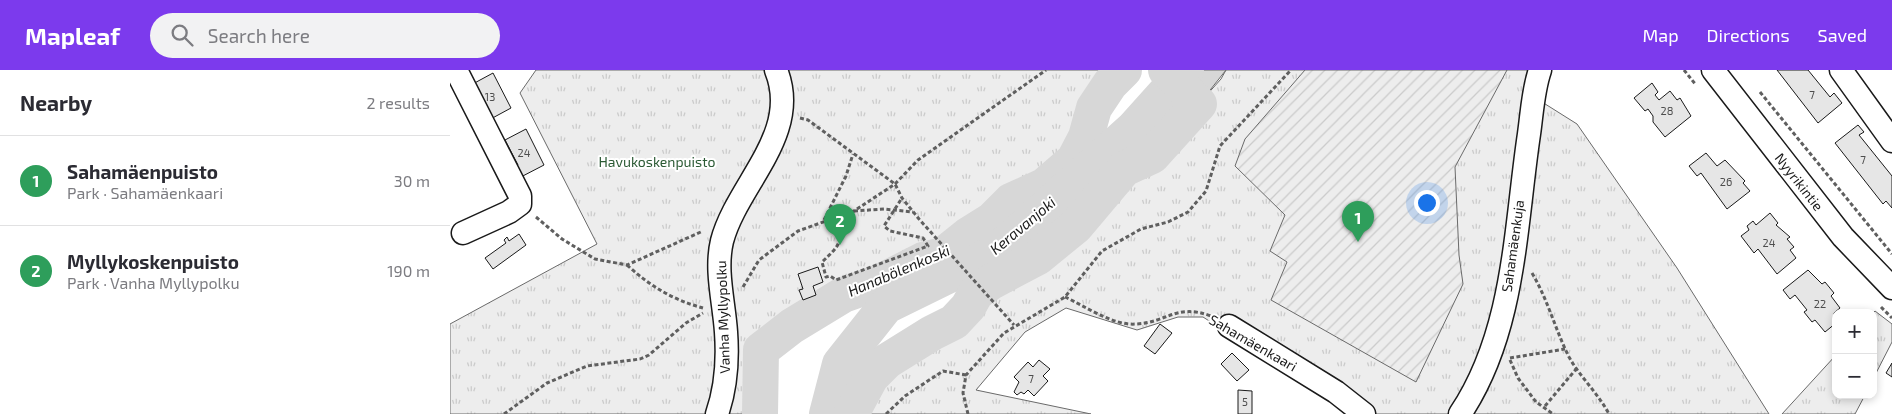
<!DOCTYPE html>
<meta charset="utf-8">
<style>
:root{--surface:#fff;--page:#f2f2f3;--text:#2b2b33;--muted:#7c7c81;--line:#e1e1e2;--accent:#7c3aed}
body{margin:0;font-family:"Exo 2",sans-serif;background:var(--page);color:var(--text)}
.controls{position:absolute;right:15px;bottom:15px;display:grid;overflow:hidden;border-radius:10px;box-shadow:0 2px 8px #0003}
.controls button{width:45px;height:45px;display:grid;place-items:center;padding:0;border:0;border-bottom:1px solid var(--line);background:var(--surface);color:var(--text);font:25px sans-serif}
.you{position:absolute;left:976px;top:132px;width:18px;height:18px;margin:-12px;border:4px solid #fff;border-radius:50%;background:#1a73e8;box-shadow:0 0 0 8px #1a73e833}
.badge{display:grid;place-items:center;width:32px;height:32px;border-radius:50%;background:var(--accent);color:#fff;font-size:16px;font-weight:700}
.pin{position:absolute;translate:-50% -41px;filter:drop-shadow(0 1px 2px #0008)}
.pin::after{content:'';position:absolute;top:26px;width:18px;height:15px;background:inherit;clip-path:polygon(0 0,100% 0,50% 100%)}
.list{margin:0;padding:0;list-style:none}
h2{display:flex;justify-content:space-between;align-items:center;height:65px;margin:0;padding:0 20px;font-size:21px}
h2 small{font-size:16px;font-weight:400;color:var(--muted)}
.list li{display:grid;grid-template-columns:32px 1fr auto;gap:15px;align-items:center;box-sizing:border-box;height:90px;padding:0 20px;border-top:1px solid var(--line)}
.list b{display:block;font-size:19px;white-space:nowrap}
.list p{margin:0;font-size:16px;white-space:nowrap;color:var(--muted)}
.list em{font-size:16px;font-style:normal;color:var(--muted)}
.icon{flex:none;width:28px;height:28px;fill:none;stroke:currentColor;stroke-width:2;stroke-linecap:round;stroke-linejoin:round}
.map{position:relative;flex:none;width:1442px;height:344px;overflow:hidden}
header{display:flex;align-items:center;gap:30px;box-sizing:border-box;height:70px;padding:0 25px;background:var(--accent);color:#fff}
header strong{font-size:24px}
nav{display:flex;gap:28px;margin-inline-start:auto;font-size:18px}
.search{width:350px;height:45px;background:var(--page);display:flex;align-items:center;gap:12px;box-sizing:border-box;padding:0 18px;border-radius:28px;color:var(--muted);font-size:19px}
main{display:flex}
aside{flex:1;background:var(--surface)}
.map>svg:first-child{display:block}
.park{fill:url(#park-tufts);stroke:#6a6a6a}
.garden{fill:url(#garden-furrows);stroke:#6a6a6a}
.water{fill:#d7d7d7;stroke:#6a6a6a}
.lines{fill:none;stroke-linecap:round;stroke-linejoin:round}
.river{stroke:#d7d7d7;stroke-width:36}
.building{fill:#e6e6e6;stroke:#1a1a1a}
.minor-casing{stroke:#1a1a1a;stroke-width:25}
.path{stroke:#5f5f5f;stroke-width:3;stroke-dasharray:4 2.5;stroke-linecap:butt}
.minor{stroke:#fff;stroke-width:22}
.labels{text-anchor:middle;stroke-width:4;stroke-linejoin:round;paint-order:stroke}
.number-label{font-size:11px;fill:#4d4d4d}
.park-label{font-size:14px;fill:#2b5a34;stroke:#fff}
.street-label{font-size:14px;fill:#1a1a1a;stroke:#fff}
.water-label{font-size:15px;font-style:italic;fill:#1a1a1a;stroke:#fff}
</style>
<header>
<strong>Mapleaf</strong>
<div class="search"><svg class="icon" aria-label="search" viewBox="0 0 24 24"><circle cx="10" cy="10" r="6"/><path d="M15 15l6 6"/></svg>Search here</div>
<nav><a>Map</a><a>Directions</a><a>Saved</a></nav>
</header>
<main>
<aside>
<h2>Nearby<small>2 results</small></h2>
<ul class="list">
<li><span class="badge" style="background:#2e9e5b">1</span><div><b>Sahamäenpuisto</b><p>Park · Sahamäenkaari</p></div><em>30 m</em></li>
<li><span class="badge" style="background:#2e9e5b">2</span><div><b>Myllykoskenpuisto</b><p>Park · Vanha Myllypolku</p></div><em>190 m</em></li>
</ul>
</aside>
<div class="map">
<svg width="1442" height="344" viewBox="0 0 1442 344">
<defs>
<pattern id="park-tufts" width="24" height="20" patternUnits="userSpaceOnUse" patternTransform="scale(1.25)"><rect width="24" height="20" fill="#ededed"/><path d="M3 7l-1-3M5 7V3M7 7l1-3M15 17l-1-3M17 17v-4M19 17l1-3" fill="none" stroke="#cbcbcb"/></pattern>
<pattern id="garden-furrows" width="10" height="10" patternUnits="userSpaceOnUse" patternTransform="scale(1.25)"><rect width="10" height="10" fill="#ededed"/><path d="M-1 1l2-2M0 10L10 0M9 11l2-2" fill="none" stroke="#cbcbcb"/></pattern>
</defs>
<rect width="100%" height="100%" fill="#fff"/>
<g class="park">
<path d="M86,0H674L660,14L644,38L636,67L624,90L594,116L561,131L542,150L518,165L494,185L473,190L430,212L393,225L342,256L311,280L310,344H0V254L147,174L70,23Z"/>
<path d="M776,0H1081L1092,32L1127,54L1227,198L1319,344H905L753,247H728L687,260L616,238L575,262L526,320L641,344H401L421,307L437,291L482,263L504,252L518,237L526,223L541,212L588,187L626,156L674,99L702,86L771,9Z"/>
<path d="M1425,241L1442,254V272L1423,309V243Z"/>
<path d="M1386,285V325H1415L1405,344H1332Z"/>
</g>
<path class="garden" d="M855,0H1057L1005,97L1009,185L1013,214L966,312L821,230L837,192L820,181L835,145L785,96L795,69Z"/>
<path class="water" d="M716,0H776L749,34Z"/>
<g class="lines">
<g class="river">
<path d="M310,344L311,280L342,256L393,225L430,212L473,190L493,185L518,165L542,150L561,131L594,116L624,90L636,67L644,38L660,14L674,0"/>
<path d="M377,344L390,294L436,236L546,182L683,59L736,0"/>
<path d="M401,344L421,307L437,291L482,263L504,252L518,237L526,223L541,212L588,187L626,156L674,99L702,86L749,34L716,0"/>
</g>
</g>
<g class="building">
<path d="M1327,0H1358L1380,27L1384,23L1392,33L1368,53Z"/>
<path d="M43,3L61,38L37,51L19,16Z"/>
<path d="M1202,13L1208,22L1205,25L1209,30L1220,21L1227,30L1230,28L1241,46L1215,67L1203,52V46L1198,39L1195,41L1184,28Z"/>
<path d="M1408,55L1414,62L1409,65L1442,106V138L1436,131L1433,134L1385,73Z"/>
<path d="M76,59L94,95L67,109L61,99L68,95L55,70Z"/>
<path d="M1256,83L1267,96L1275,90L1295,111L1293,113L1300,121L1277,139L1251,103L1247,106L1239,96Z"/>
<path d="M1320,143L1328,153L1326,155L1340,167L1337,169L1344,177L1340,180L1346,188L1327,204L1308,179L1304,183L1291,166L1299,160L1297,156L1303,151L1306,155Z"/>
<path d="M69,164L76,175L43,199L35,188L56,173L54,170L57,167L59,171Z"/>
<path d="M368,197L373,212L363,216L366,225L353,230L349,220L353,219L348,204Z"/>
<path d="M1358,200L1372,214L1375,212L1384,223L1381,226L1390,238L1384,243L1386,253L1375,262L1365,250L1362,252L1354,242L1357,240L1345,225L1340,229L1333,220Z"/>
<path d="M710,254L722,263L705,284L694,276Z"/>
<path d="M782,283L799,300L787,311L771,294Z"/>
<path d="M589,290L600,299L593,306L598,311L584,326L578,320L574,324L571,322L567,325L564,322L569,312L564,307L578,292L583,297Z"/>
<path d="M1442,293V307L1436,303Z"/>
<path d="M788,320L802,321V344H788Z"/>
</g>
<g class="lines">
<defs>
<g id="minor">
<path d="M6,0L70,126V134L59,142L13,163"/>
<path d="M1263,0L1393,167L1442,218"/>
<path d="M1391,0L1442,71"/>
<path d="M779,256L886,322L914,344"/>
<path d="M267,344C276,318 278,289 276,262C274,232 265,200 272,171C287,114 352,64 326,0"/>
<path d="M1010,344C1065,262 1065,158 1079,64C1082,43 1083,20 1090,0"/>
</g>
</defs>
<use href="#minor" class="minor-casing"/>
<g class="path">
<path d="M1234,0L1246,15"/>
<path d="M1310,22L1442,184"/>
<path d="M350,48L358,50L445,114L452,128L469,149L564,255"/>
<path d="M404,141L434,139L463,142"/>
<path d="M86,147L112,169L145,189L177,195L253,161"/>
<path d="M387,148C393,173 390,175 372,192L376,207L380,206L386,210L478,176L473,168L440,161L434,156L452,128"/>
<path d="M374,150L396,106L403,84"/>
<path d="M177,195C200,216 223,230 253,238"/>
<path d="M1082,203C1098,230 1105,259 1119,287C1130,307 1148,323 1159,344"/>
<path d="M293,217L309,190L348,161L404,141L445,114L468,90L596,0"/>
<path d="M615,227C635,236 663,256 686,254C716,253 726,233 761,246"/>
<path d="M1431,237L1442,248"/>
<path d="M1060,288L1115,279"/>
<path d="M1060,290L1068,308L1086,332L1103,344"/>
<path d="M1095,336L1127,298"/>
<path d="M54,344L97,313L137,296L190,289L199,285L236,253L253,243"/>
<path d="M436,344L455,326L493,301L516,305"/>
<path d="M518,344L513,323L516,305L554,263L615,227L652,181L691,159L718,152L738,142L756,121L770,76L841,0"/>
</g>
<use href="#minor" class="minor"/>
</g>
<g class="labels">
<g class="number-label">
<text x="1362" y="29">7</text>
<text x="40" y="31">13</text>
<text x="1217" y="45">28</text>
<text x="74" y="87">24</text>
<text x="1413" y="94">7</text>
<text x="1276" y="116">26</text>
<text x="1319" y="177">24</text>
<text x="1370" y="238">22</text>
<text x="581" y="313">7</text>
<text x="795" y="336">5</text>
</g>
<g class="park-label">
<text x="207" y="97">Havukoskenpuisto</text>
</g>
<g class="street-label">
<text transform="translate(1349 112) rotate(52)" y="5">Nyyrikintie</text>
<text transform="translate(1063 176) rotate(-82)" y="5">Sahamäenkuja</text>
<text transform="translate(273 247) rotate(-92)" y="5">Vanha Myllypolku</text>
<text transform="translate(803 273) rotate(30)" y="5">Sahamäenkaari</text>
</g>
<g class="water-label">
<text transform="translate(573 156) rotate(-40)" y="5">Keravanjoki</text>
<text transform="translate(449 201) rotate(-23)" y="5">Hanabölenkoski</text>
</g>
</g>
</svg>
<div class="controls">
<button>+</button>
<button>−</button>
</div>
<div class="you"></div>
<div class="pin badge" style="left:908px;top:172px;background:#2e9e5b">1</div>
<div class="pin badge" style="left:390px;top:175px;background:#2e9e5b">2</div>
</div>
</main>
